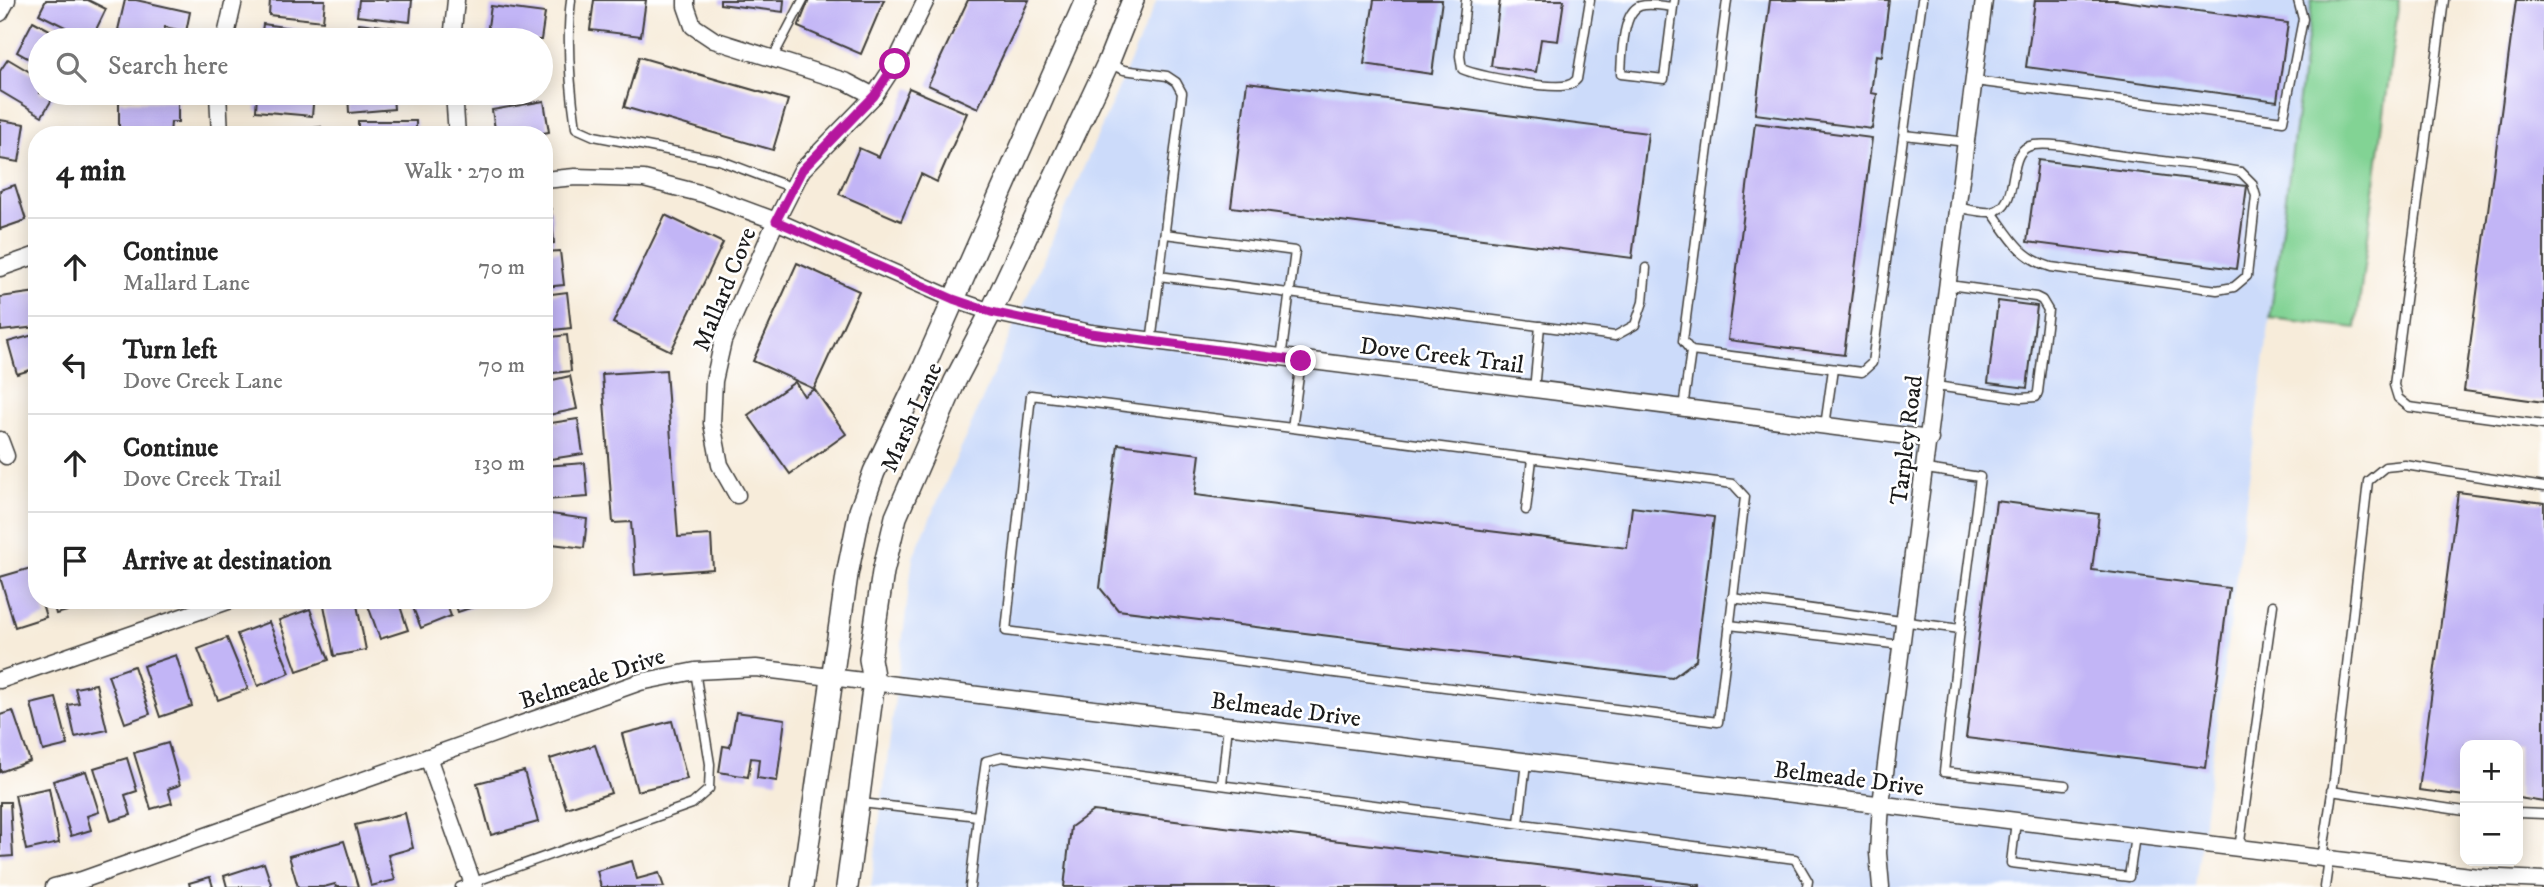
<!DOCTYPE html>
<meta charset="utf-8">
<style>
:root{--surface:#fff;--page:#f6f6f6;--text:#222;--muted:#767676;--line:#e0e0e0}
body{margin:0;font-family:"IM FELL DW Pica",serif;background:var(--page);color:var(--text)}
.controls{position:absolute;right:21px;bottom:21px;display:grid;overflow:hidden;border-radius:14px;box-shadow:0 4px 18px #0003}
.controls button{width:63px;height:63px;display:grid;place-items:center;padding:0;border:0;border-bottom:2px solid var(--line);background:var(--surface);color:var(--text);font:35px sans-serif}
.stop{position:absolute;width:21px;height:21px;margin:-16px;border:5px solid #b5179e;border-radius:50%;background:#fff}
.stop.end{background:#b5179e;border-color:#fff;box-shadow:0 2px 7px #0008}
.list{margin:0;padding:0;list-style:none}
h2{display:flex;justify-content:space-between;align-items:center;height:91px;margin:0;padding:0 28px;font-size:30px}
h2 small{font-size:23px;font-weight:400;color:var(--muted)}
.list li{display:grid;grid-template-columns:46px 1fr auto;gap:21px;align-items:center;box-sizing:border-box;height:98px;padding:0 28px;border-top:2px solid var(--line)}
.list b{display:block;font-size:26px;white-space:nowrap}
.list p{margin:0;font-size:23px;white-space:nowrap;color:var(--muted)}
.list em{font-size:23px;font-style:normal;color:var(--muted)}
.icon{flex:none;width:38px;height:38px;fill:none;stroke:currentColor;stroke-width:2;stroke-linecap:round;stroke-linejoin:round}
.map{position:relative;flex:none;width:2544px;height:887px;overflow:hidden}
.search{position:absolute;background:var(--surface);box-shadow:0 4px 18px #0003;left:28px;top:28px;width:525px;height:77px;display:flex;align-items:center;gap:18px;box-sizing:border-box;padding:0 24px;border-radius:38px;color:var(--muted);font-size:26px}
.panel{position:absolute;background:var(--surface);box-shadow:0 4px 18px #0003;left:28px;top:126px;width:525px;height:483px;border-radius:28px}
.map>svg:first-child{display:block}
.built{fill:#ccdbfa}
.green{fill:#82d394;stroke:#4f7858;stroke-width:2}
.building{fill:#c2b5f6}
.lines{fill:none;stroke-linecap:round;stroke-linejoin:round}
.lane-casing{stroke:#3d3b38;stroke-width:11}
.street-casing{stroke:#3d3b38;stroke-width:19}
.secondary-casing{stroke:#3d3b38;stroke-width:24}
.lane{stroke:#fff;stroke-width:8}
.street{stroke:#fff;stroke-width:16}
.secondary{stroke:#fff;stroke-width:21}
.route{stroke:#b5179e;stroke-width:9}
.labels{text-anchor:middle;stroke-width:5;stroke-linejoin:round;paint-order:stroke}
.street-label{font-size:24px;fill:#1c1c1c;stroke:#fff}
</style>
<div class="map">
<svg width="2544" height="887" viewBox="0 0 2544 887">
<rect width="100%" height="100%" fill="#fff"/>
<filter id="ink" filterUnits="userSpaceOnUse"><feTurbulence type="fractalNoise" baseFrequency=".0143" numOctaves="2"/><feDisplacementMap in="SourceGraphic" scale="14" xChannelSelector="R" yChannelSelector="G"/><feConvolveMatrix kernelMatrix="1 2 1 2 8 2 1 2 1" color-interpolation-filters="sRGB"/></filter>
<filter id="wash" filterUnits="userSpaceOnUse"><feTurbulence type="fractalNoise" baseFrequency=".00686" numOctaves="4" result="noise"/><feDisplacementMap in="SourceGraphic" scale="28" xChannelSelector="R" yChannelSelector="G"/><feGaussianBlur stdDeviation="1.57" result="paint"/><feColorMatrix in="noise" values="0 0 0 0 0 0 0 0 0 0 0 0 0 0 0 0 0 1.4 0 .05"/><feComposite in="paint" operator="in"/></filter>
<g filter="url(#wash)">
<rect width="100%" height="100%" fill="#f7ecda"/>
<path class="built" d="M1157,0H2312L2195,887H871L913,557Z"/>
<path class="green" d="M2312,0H2399L2356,328L2270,318Z"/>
<g id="blocks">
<g class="building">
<path d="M46,0H88L106,9L91,40L39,14Z"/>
<path d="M125,0H136L190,12L186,32L165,27L162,39L118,30Z"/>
<path d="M270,0H325L323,21L269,15Z"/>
<path d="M359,0H412L410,22L357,16Z"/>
<path d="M594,0H646L641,36L590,30Z"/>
<path d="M720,0H784L783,12L720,4Z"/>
<path d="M809,0H884L861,54L798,27Z"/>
<path d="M968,0H1029L978,108L928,85Z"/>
<path d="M1374,0H1442L1432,74L1364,64Z"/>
<path d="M1500,0H1564L1558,41L1541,39L1536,72L1491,66Z"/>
<path d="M1770,0H1889L1882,56L1876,55L1871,93L1877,94L1872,129L1755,114Z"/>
<path d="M2035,0H2116L2288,23L2277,101L2026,67Z"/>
<path d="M2516,0H2544V402L2464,391Z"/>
<path d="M491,6L545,13L541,40H486Z"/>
<path d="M33,21L68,40H40V65L17,52Z"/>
<path d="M359,23L414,30L412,40H357Z"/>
<path d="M263,24L327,33L326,40H261Z"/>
<path d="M639,57L788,100L773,150L624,107Z"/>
<path d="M8,59L40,78V93H56L42,116L0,91V71Z"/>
<path d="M1247,82L1648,133L1632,258L1231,207Z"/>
<path d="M909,88L967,113L937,182L921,174L901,221L839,194L859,148L879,157Z"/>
<path d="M257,93H314L312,116L256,111Z"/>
<path d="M348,93H403V95L393,96L394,109L349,113Z"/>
<path d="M119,101L178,102V122H171L170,135H119Z"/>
<path d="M544,101L549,132L531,135H496L492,110Z"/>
<path d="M0,120L25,124L19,162L0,159Z"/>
<rect x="358" y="121" width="58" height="14"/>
<path d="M1755,123L1872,138L1844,355L1728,340Z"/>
<path d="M321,127L322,135H277V133Z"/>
<path d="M2038,160L2247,186L2236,269L2027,242Z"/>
<path d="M15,185L26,220L0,229V190Z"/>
<path d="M551,209L554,243L544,244V210Z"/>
<path d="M665,215L723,243L671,351L613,323Z"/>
<path d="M560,251L564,285L544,287V252Z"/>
<path d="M797,263L859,291L814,389L753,361Z"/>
<path d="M37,292V327L1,331L0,297Z"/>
<path d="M567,292L571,328L544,331V295Z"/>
<path d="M1998,301L2037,306L2027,388L1988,383Z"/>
<path d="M37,334V368L17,374L8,342Z"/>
<path d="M567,335L571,371L544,374V338Z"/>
<path d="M666,370L678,537L711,535L713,569L635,575L631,522L613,523L602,374Z"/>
<path d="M570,376L577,409L544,416V382Z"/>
<path d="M795,382L804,396L814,389L846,434L790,474L748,415Z"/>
<path d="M578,419L583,454L544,460V424Z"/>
<path d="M1118,444L1200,454L1195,495L1627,548L1632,507L1714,517L1696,660L1672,678L1118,610L1100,588Z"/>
<path d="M585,463L588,497L544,500V466Z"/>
<path d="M2458,492L2544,503V802L2518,798V745H2465V796L2419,790Z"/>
<path d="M1996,501L2099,514L2092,570L2229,588L2206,768L1966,738Z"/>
<path d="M544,513L587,519L584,548L544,543Z"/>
<path d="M31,568L37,588V600H41L46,617L15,627L0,577Z"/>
<path d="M52,600H87L89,605L56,614Z"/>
<path d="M323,600H356L366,650L334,656Z"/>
<path d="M366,600H398L408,630L380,639Z"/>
<path d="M410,600H445L451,616L421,628Z"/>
<path d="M454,600H491V601L458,612Z"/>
<path d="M310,609L329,660L297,671L279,620Z"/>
<path d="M269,622L290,673L258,686L237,634Z"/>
<path d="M227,638L248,689L218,700L198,649Z"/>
<path d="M176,655L192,706L160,717L143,666Z"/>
<path d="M134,666L150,714L125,723L108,675Z"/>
<path d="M96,684L107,730L75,737L68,705L79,703L75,688Z"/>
<path d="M56,698L68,745L43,751L31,704Z"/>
<path d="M13,711L30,761L0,772V715Z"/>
<path d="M736,712L785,719L777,781L757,778L759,759L751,758L748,777L719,772L723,746L730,747Z"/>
<path d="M672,721L687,779L637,791L622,734Z"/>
<path d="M168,743L180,785L168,789L172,803L151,809L134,753Z"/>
<path d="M595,745L611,793L566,808L550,759Z"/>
<path d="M127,758L137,791L125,795L131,815L111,821L94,768Z"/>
<path d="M86,771L99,812L87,816L91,830L71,836L53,781Z"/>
<path d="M524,771L538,822L491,835L477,783Z"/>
<path d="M49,788L59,843L26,850L15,795Z"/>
<path d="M0,802H10L13,856L0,857Z"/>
<path d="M1093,811L1700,885V887H1064L1071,827Z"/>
<path d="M405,813L413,848L388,855L395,880L371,886L355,825Z"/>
<path d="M344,841L358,887H336L335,884L324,887H298L289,856Z"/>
<path d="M632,861L637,879L659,873L664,887H601L597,871Z"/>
<path d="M264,863L272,887H227L224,876Z"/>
<path d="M210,877L213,887H190L189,883Z"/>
</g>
</g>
</g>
<g filter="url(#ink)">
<use href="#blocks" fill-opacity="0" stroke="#3d3b38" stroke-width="2"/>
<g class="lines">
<defs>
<g id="lane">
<path d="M571,0C566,42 570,86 576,128L594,136L719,160L793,188"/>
<path d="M1466,0L1460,56L1462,69C1478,76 1551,90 1568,85C1573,84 1574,82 1577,79L1590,0"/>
<path d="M1727,0L1683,341L1691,351L1862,372L1872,363L1922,0"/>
<path d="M2444,0L2394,385L2398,398L2409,407L2544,425"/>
<path d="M1673,7C1663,6 1650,3 1640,6C1622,12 1622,57 1621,74L1664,79L1673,7L1674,0"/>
<path d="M772,59L803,0"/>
<path d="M1110,64L1124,70L1167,76L1176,82L1182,93L1151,343"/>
<path d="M1975,81L2283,121L2303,19L2298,0"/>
<path d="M1904,135L1967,142"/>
<path d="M1959,208C1968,209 1981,213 1991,212C2024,207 2002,149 2034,145C2055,142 2087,151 2108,154C2152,160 2197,164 2241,172L2252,183L2256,196L2247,276L2234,287L2217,290L2051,267C2020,258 2010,237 1992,212"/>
<path d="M1165,234L1295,251L1281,359"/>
<path d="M1159,276L1615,336L1635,325L1643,302L1646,268"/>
<path d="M1936,386L2021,398L2036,397L2038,392L2048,310L2042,300L2036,297L1949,285"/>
<path d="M1534,390L1540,326"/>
<path d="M1683,408L1691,351"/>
<path d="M1825,426L1833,369"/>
<path d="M1292,428L1031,395L1006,631L1718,722L1745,497L1733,484L1292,428L1301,361"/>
<path d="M1526,510L1532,459"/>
<path d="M1732,598L1960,629L1980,477L1926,469"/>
<path d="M1729,625L1902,645"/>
<path d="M1960,629L1944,772L2065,785"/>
<path d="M1222,784L1228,725"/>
<path d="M2331,791L2465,811"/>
<path d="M861,803L978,816L986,761L1002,757L1795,859L1808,881L1807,887"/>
<path d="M2518,813L2544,814"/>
<path d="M2016,821L2011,863L2129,877L2135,836"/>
<path d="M1519,823L1526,762"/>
<path d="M2239,849L2273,605"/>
<path d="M2322,859L2334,779L2368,481L2385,467L2405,465L2544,487"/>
<path d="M460,887L692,804L709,789L710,764L695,671"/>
<path d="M970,887L978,816"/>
<path d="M2325,887L2329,859"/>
</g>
<g id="street">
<path d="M686,0V6L693,26L714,40L847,82L874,96"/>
<path d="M0,13L7,0"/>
<path d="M225,40L234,0"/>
<path d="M452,40L456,0"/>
<path d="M218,93L220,135"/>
<path d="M454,93L457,135"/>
<path d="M544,180L575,177L644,179L703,194L776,221L953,299L991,312L1091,333L1930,439"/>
<path d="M0,268L37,255"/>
<path d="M0,440L6,456"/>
<path d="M737,495L720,465L712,423L714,381L723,341L776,221L802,170L874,96L895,64L926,0"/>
<path d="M0,680L231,600"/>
<path d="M428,757L474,887"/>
<path d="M54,887L82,880L640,682L695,671L756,668L2478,877L2544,880"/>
<path d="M1881,887L1878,853L1881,804L1984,0"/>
</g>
<g id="secondary">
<path d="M802,887L847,575L860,511L874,472L924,367L1086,0"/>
<path d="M847,887L874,681L870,659L883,572L896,517L955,381L991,312L1108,63L1133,0"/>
</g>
</defs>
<use href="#lane" class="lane-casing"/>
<use href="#street" class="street-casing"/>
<use href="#secondary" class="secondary-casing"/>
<use href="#lane" class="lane"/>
<use href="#street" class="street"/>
<use href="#secondary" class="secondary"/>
</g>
</g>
<g class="lines" filter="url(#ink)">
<path class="route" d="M895,64L874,96L802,170L776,221L953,299L991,312L1091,333L1301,361"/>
</g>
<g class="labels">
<g class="street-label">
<text transform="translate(724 289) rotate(-68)" y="8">Mallard Cove</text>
<text transform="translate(1442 355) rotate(7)" y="8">Dove Creek Trail</text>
<text transform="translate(911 417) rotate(-66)" y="8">Marsh Lane</text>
<text transform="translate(1906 440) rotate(-83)" y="8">Tarpley Road</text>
<text transform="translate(592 678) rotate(-18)" y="8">Belmeade Drive</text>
<text transform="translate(1286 709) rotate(7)" y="8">Belmeade Drive</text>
<text transform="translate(1849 778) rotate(7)" y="8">Belmeade Drive</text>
</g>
</g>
</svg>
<div class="controls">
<button>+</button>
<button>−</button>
</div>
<div class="stop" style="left:895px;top:64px"></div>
<div class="stop end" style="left:1301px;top:361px"></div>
<div class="search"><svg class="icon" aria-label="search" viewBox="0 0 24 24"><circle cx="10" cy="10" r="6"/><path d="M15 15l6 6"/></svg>Search here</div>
<section class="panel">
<h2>4 min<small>Walk · 270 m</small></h2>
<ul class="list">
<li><svg class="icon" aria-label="ahead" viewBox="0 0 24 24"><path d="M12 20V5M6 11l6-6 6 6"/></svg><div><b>Continue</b><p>Mallard Lane</p></div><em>70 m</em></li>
<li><svg class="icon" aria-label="left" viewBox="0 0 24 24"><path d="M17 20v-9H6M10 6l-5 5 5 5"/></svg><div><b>Turn left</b><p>Dove Creek Lane</p></div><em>70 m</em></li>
<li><svg class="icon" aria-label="ahead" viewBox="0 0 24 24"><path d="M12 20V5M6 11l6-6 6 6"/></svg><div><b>Continue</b><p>Dove Creek Trail</p></div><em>130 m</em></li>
<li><svg class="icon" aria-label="arrive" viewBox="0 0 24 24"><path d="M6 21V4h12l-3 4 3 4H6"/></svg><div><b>Arrive at destination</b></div></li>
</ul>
</section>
</div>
